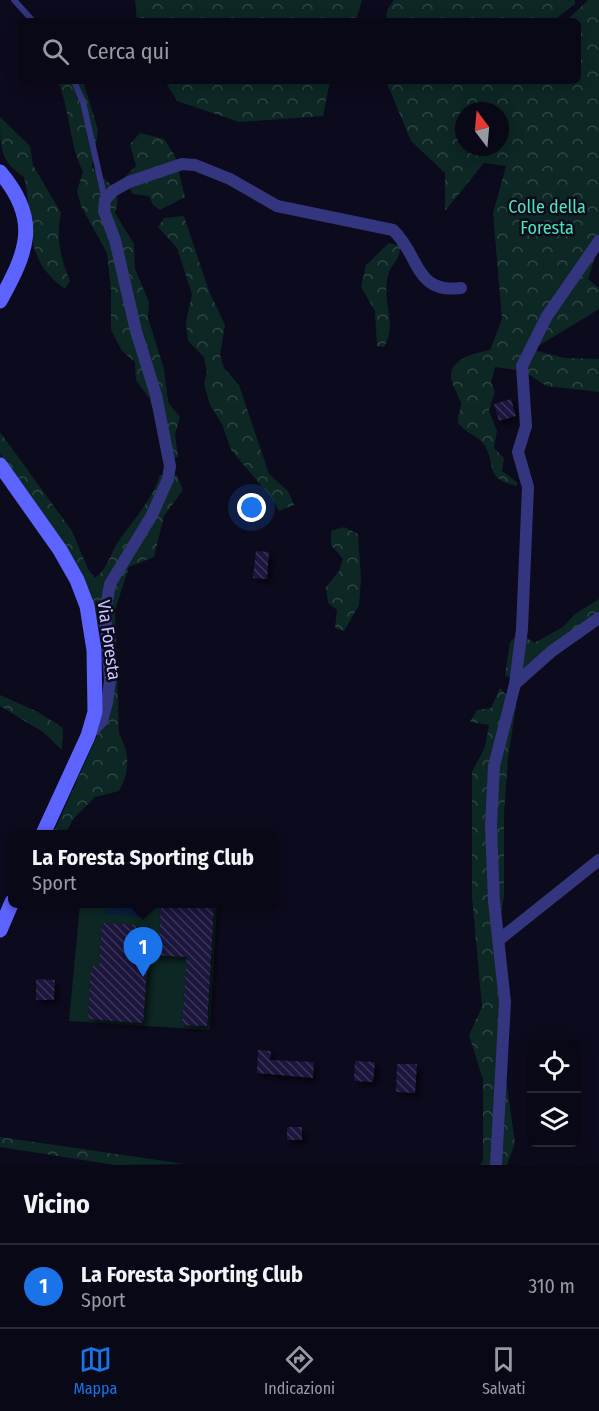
<!DOCTYPE html>
<html lang="it">
<style>
:root{--surface:#090816;--page:#12111f;--text:#f1f3f6;--muted:#999aa1;--line:#292935;--accent:#1a73e8}
body{margin:0;font-family:"Fira Sans Condensed",sans-serif;background:var(--page);color:var(--text)}
.controls{position:absolute;right:18px;bottom:18px;display:grid;overflow:hidden;border-radius:9px;box-shadow:0 3px 15px #0003}
.controls button{width:54px;height:54px;display:grid;place-items:center;padding:0;border:0;border-bottom:2px solid var(--line);background:var(--surface);color:var(--text);font:30px sans-serif}
.compass{position:absolute;left:455px;top:102px;width:54px;height:54px;border-radius:50%;background:var(--surface);box-shadow:0 3px 15px #0003;rotate:344deg}
.you{position:absolute;left:252px;top:508px;width:21px;height:21px;margin:-15px;border:4px solid #fff;border-radius:50%;background:#1a73e8;box-shadow:0 0 0 9px #1a73e833}
.badge{display:grid;place-items:center;width:39px;height:39px;border-radius:50%;background:var(--accent);color:#fff;font-size:20px;font-weight:700}
.pin{position:absolute;translate:-50% -50px;filter:drop-shadow(0 2px 3px #0008)}
.pin::after{content:'';position:absolute;top:32px;width:21px;height:18px;background:inherit;clip-path:polygon(0 0,100% 0,50% 100%)}
.popup{position:absolute;left:8px;top:830px;width:270px;height:78px;box-sizing:border-box;display:grid;place-content:center;border-radius:9px;background:var(--surface);filter:drop-shadow(0 2px 4px #0005);font-size:20px;white-space:nowrap;color:var(--muted)}
.popup b{font-size:22px;color:var(--text)}
.popup::after{content:'';position:absolute;left:50%;top:100%;margin-left:-12px;border:12px solid transparent;border-top-color:var(--surface)}
.list{margin:0;padding:0;list-style:none}
h2{display:flex;justify-content:space-between;align-items:center;height:78px;margin:0;padding:0 24px;font-size:26px}
h2 small{font-size:20px;font-weight:400;color:var(--muted)}
.list li{display:grid;grid-template-columns:39px 1fr auto;gap:18px;align-items:center;box-sizing:border-box;height:84px;padding:0 24px;border-top:2px solid var(--line)}
.list b{display:block;font-size:22px;white-space:nowrap}
.list p{margin:0;font-size:20px;white-space:nowrap;color:var(--muted)}
.list em{font-size:20px;font-style:normal;color:var(--muted)}
.icon{flex:none;width:33px;height:33px;fill:none;stroke:currentColor;stroke-width:2;stroke-linecap:round;stroke-linejoin:round}
.map{position:relative;flex:none;width:599px;height:1165px;overflow:hidden}
.search{position:absolute;background:var(--surface);box-shadow:0 3px 15px #0003;left:18px;right:18px;top:18px;height:66px;display:flex;align-items:center;gap:15px;box-sizing:border-box;padding:0 21px;border-radius:9px;color:var(--muted);font-size:22px}
.sheet{height:162px;background:var(--surface)}
nav{display:flex;justify-content:space-around;align-items:center;box-sizing:border-box;height:84px;border-top:2px solid var(--line);background:var(--surface);font-size:16px;color:var(--muted)}
nav a{display:grid;justify-items:center;gap:3px}
nav .on{color:var(--accent)}
.map>svg:first-child{display:block}
.grass{fill:#0d2724}
.forest{fill:url(#forest-crowns);fill-rule:evenodd}
.water{fill:#081f3e}
.building{fill:url(#building-back-hatch);filter:url(#shadow)}
.lines{fill:none;stroke-linecap:round;stroke-linejoin:round}
.lane{stroke:#33357e;stroke-width:6}
.street{stroke:#33357e;stroke-width:12}
.secondary{stroke:#5d63ff;stroke-width:15}
.labels{text-anchor:middle;stroke-width:5;stroke-linejoin:round;paint-order:stroke}
.park-label{font-size:18px;fill:#4ee3b5;stroke:#0c0a1d}
.street-label{font-size:18px;fill:#c9c6ff;stroke:#0c0a1d}
</style>
<div class="map">
<svg width="599" height="1165" viewBox="0 0 599 1165">
<defs>
<pattern id="forest-crowns" width="20" height="18" patternUnits="userSpaceOnUse" patternTransform="scale(1.5)"><rect width="20" height="18" fill="#0d2724"/><path d="M2 6a3 3 0 1 1 6 0M12 15a3 3 0 1 1 6 0" fill="none" stroke="#2f4545"/></pattern>
<pattern id="building-back-hatch" width="6" height="6" patternUnits="userSpaceOnUse" patternTransform="scale(1.5)"><rect width="6" height="6" fill="#1b163e"/><path d="M-1 5l2 2M0 0l6 6M5-1l2 2" fill="none" stroke="#3b365b"/></pattern>
<filter id="shadow"><feDropShadow dx="4" dy="4" stdDeviation="3" flood-color="#0009"/></filter>
</defs>
<rect width="100%" height="100%" fill="#0c0a1d"/>
<path class="grass" d="M80,904H217L210,1030L69,1021Z"/>
<g class="forest">
<path d="M135,0H362L356,21H137Z"/>
<path d="M394,0H575V4L553,21H386L387,10Z"/>
<path d="M588,0H599V245L588,279L599,288V309L535,348L537,351L565,358L599,359V392L546,386L524,371L495,367L491,383L495,391L489,411L497,431L494,448L504,458L502,471L517,482V486C483,478 497,466 485,446C479,436 467,434 460,425C454,418 462,411 461,403C458,394 452,386 451,377C450,358 476,353 490,350L502,319L493,213L506,166L484,163L445,211V173L411,141L386,81H502V83L510,81H578V21H566ZM464,111H500V147H464Z"/>
<path d="M58,81H83L98,130L92,167C107,184 124,187 115,213L134,244L135,269L149,302L148,318L164,369L168,402L180,417L175,434L178,457L167,460L160,445L156,418L149,398L136,380L135,362L122,351L111,330V290L107,253L81,206L77,191L83,172C69,143 70,111 58,81Z"/>
<path d="M165,81H330L323,116L239,122L177,101Z"/>
<path d="M0,117L30,146L33,165L61,213C56,239 60,256 70,281L65,289C21,258 35,222 24,177C0,161 0,148 0,117Z"/>
<path d="M140,133L164,139L175,156L185,197L160,210L153,205L149,196L133,194L124,178L136,166L130,144Z"/>
<path d="M184,216L209,291L225,325L220,355L224,368L239,385L269,474L288,491L294,505L279,511L271,497L231,450L222,424L210,405L204,384L207,372L204,357L188,341L186,322L192,294L177,248L158,227L164,218Z"/>
<path d="M389,243L400,246C400,263 391,262 388,276C381,299 398,325 384,347L377,346L375,311L361,287L366,265Z"/>
<path d="M0,432L72,531L88,569L95,578C108,569 111,551 120,539C135,518 152,500 160,475H177L183,490L164,516L154,557L129,567L115,610L119,734C130,752 130,773 119,791L95,797L74,818L65,834H53L101,727L105,675L100,629L64,545L0,454Z"/>
<path d="M344,527L358,534L361,579L359,605L344,631L335,628L337,610L328,603L326,587L339,571L343,559L331,545V531Z"/>
<path d="M599,599V620L556,656L520,679L505,676L510,642L520,632L534,643L563,627L575,614Z"/>
<path d="M500,688L516,706L508,758L504,815V896L499,926L506,1079L515,1143L507,1165H480L483,1160V1080L469,1035L482,1007L472,897V772L485,747L489,725L470,722L477,710L491,708Z"/>
<path d="M0,695L38,712L63,728L62,750L43,732L0,706Z"/>
<path d="M0,1137L185,1164L115,1165L0,1147Z"/>
</g>
<path class="water" d="M105,904H144L143,917L104,914Z"/>
<g class="building">
<path d="M511,399L516,416L499,421L494,404Z"/>
<path d="M256,551L269,552L267,579L253,578Z"/>
<path d="M161,903L214,905L207,1026L182,1025L187,957L148,955L143,1023L88,1019L91,966H99L102,923L136,925L135,945L159,947Z"/>
<path d="M36,979L55,980L54,1000H36Z"/>
<path d="M258,1050L271,1051L270,1060L314,1062L313,1078L257,1073Z"/>
<path d="M355,1061L375,1062L373,1082L354,1081Z"/>
<path d="M397,1064H417L415,1093L396,1092Z"/>
<rect x="287" y="1127" width="15" height="13"/>
</g>
<g class="lines">
<g class="lane">
<path d="M14,0L33,21"/>
<path d="M74,81L83,102L105,200"/>
</g>
<g class="street">
<path d="M516,683L552,651L599,618"/>
<path d="M89,735L102,721L107,703L110,680L105,613L110,584L152,515L168,479L170,466L156,395L136,331L115,240L104,211L105,200L113,191L129,182L182,164L195,165L230,179L277,206L393,230C420,255 414,294 461,288"/>
<path d="M500,939L599,860"/>
<path d="M496,1165L505,1002L494,901L491,826L494,766L515,684L522,629L528,487L518,452L526,426L522,366L547,316L599,241"/>
</g>
<g class="secondary">
<path d="M0,172C41,220 27,252 0,301"/>
<path d="M0,465L60,550L77,580L87,606L94,650L95,712L88,736L43,834"/>
<path d="M0,930L12,902"/>
</g>
</g>
<g class="labels">
<g class="park-label">
<text x="547" y="213">Colle della<tspan x="547" dy="21">Foresta</tspan></text>
</g>
<g class="street-label">
<text transform="translate(109 640) rotate(82)" y="6">Via Foresta</text>
</g>
</g>
</svg>
<div class="controls">
<button><svg class="icon" aria-label="locate" viewBox="0 0 24 24"><circle cx="12" cy="12" r="6"/><path d="M12 2v4M12 18v4M2 12h4M18 12h4"/></svg></button>
<button><svg class="icon" aria-label="layers" viewBox="0 0 24 24"><path d="M12 4l9 5-9 5-9-5zM3 14l9 5 9-5"/></svg></button>
</div>
<svg class="compass" viewBox="-18 -18 36 36"><path d="M0-13l5 13h-10z" fill="#e53935"/><path d="M0 13l5-13h-10z" fill="#999aa1"/></svg>
<div class="you"></div>
<div class="pin badge" style="left:143px;top:977px">1</div>
<div class="popup"><b>La Foresta Sporting Club</b>Sport</div>
<div class="search"><svg class="icon" aria-label="search" viewBox="0 0 24 24"><circle cx="10" cy="10" r="6"/><path d="M15 15l6 6"/></svg>Cerca qui</div>
</div>
<section class="sheet">
<h2>Vicino<small></small></h2>
<ul class="list">
<li><span class="badge">1</span><div><b>La Foresta Sporting Club</b><p>Sport</p></div><em>310 m</em></li>
</ul>
</section>
<nav>
<a class="on"><svg class="icon" aria-label="map" viewBox="0 0 24 24"><path d="M3 6l6-2 6 2 6-2v14l-6 2-6-2-6 2zM9 4v14M15 6v14"/></svg>Mappa</a>
<a><svg class="icon" aria-label="directions" viewBox="0 0 24 24"><path d="M12 3l9 9-9 9-9-9zM9 14v-3h6M13 9l2 2-2 2"/></svg>Indicazioni</a>
<a><svg class="icon" aria-label="saved" viewBox="0 0 24 24"><path d="M7 4h10v16l-5-4-5 4z"/></svg>Salvati</a>
</nav>
